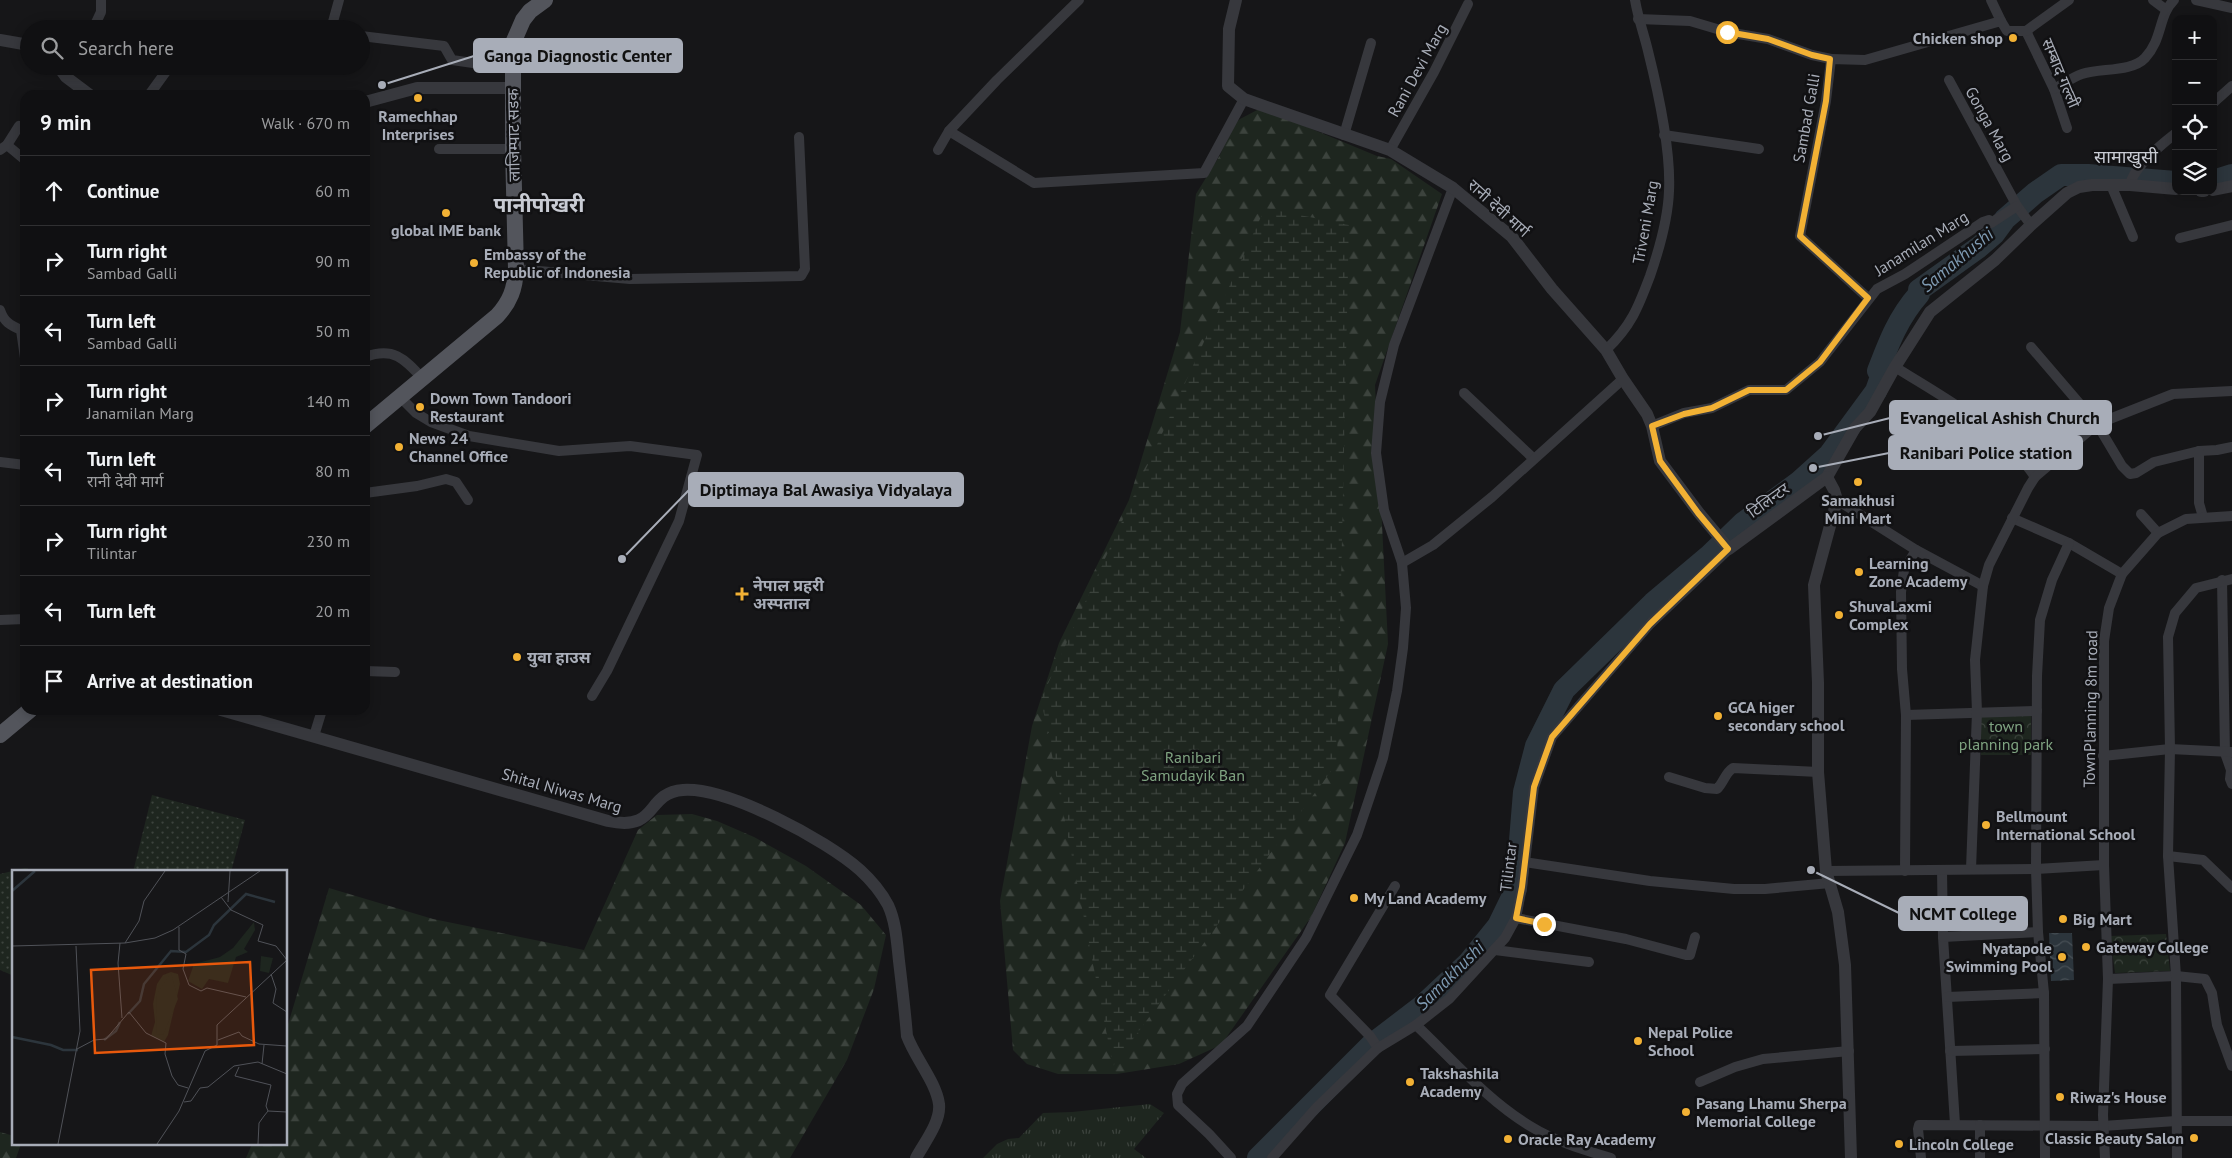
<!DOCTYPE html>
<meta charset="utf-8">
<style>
:root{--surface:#101012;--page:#19191b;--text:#f1f3f6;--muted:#9c9d9f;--line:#303032}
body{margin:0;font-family:"PT Sans","Noto Sans Devanagari",sans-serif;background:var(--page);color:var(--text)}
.controls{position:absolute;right:15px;top:15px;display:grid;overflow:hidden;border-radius:10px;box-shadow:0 2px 12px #0003}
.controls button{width:45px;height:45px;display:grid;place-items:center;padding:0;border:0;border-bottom:1px solid var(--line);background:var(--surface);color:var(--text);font:25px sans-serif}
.stop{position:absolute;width:15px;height:15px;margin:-11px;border:4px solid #f2b134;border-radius:50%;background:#fff}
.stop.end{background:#f2b134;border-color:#fff;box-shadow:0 1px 5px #0008}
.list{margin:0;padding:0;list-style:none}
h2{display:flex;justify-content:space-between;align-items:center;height:65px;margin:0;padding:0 20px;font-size:21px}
h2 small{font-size:16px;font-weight:400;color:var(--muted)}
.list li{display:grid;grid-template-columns:32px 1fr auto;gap:15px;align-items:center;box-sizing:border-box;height:70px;padding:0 20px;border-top:1px solid var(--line)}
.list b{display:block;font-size:19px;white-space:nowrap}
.list p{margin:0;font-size:16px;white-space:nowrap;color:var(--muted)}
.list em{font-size:16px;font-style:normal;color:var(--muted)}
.icon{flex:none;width:28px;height:28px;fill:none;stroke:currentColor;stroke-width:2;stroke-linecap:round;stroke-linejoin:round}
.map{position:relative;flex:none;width:2232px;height:1158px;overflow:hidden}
.search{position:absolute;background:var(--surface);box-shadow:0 2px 12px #0003;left:20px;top:20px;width:350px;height:55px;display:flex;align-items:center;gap:12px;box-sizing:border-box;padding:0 18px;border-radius:28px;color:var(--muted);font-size:19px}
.panel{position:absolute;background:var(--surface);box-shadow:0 2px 12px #0003;left:20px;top:90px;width:350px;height:625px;border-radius:15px}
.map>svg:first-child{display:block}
.grass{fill:url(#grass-tufts)}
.forest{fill:url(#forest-firs)}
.wetland{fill:url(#wetland-marsh)}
.park{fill:url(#park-crowns)}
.garden{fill:url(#garden-dots)}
.water{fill:url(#water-waves)}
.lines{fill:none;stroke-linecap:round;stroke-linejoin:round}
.river{stroke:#2c353c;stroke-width:22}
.minor{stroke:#37383d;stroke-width:10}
.tertiary{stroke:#37383d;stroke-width:12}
.primary{stroke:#53555c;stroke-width:16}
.route{stroke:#f2b134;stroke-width:6}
.poi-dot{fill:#f2b134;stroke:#111113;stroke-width:2}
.labels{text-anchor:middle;stroke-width:5;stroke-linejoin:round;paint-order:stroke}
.poi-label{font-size:16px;font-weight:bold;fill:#a8adb8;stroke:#111113;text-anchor:start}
.street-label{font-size:16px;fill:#a8adb8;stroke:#111113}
.park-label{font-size:16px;fill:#7fa381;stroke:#111113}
.neighbourhood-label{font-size:18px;fill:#c9ccd4;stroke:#111113}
.water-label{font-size:18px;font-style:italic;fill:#7f9bb3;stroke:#111113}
.district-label{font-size:21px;font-weight:bold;fill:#c9ccd4;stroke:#111113}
.inset-river{fill:none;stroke:#2c353c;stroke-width:2.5}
.inset-road{fill:none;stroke:#505258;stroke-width:1}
.view{fill:#e8590c;fill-opacity:0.15;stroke:#e8590c;stroke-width:2.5}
.inset-edge{fill:none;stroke:#a8adb8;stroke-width:2.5}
.leader{fill:none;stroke:#a8adb8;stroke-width:2}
.callout-dot{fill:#a8adb8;stroke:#111113;stroke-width:2}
.callout{fill:#a8adb8;stroke:#a8adb8;stroke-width:2}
.callout-label{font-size:18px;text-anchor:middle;font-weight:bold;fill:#111}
</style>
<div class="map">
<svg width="2232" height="1158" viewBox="0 0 2232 1158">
<defs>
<pattern id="grass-tufts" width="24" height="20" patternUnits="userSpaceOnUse" patternTransform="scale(1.25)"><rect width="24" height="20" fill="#1e261f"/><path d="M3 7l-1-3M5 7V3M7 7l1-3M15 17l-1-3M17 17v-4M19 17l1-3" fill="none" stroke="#3c433d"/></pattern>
<pattern id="forest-firs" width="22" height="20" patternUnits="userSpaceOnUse" patternTransform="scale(1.25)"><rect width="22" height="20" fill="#1e261f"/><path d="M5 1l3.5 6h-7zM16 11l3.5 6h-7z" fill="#3c433d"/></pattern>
<pattern id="wetland-marsh" width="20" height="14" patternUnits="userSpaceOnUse" patternTransform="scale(1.25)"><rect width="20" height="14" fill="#1e261f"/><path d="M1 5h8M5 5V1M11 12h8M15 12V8" fill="none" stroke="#3c433d"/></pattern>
<pattern id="park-crowns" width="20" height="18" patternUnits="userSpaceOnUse" patternTransform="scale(1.25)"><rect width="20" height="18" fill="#1e261f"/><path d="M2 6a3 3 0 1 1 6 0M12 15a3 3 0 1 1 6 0" fill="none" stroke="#3c433d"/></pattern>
<pattern id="garden-dots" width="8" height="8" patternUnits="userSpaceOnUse" patternTransform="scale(1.25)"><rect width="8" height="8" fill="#1e261f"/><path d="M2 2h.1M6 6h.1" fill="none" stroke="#3c433d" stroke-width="1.8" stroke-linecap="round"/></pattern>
<pattern id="water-waves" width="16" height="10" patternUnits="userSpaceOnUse" patternTransform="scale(1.25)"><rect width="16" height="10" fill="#2c353c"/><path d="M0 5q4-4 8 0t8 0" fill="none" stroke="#485056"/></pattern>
</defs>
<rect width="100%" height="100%" fill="#161618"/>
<path class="grass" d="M1150,1104L1164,1113L1134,1149L1146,1158H983L997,1144L1008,1139L1019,1138L1043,1113L1072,1112Z"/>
<g class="forest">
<path d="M1261,108L1377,156L1391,159L1442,194L1375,385L1388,644L1345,843L1311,917L1221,1045L1179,1064L1117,1074H1058L1027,1064L1013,1050L1000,901L1032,726L1059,643L1129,500L1180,332L1196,194L1220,155L1232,126L1240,119Z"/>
<path d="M692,814L717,821L754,837L806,866L861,905L886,935L874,989L847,1060L790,1158H246L252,1144H286V1031L329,888L433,919L584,950L638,830L657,815Z"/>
<path d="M0,1132L14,1136V1144H21L16,1158H0Z"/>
</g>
<path class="wetland" d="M1265,208L1349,225L1337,763L1113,1066L1041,699Z"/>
<g class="park">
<path d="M2066,401L2076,414L2062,427L2049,412L2060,402L2062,404Z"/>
<rect x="1981" y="715" width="50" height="40"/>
<path d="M2166,934L2170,971L2115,973L2110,936Z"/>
</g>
<g class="garden">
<path d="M152,795L245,820L231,872H133Z"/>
<path d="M25,868L38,872H14V976L0,970V874Z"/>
</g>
<path class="water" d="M2049,933H2072L2074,980L2051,981Z"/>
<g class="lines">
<g class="river">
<path d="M2213,181L2232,175"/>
<path d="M1258,1158L1371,1045L1422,1006L1469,962L1498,926L1516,889L1524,792L1536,746L1564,690L1653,603L1710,555L1743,523L1799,482L1829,455L1876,391L1882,374L1878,371C1889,342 1898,318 1919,294V290L1979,247L1994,234L2005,219L2035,193L2061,175H2088L2176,182"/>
</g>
<g class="minor">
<path d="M1991,0L2001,21"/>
<path d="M2153,0L2165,9"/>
<path d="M2196,0L2232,8"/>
<path d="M1638,19L1690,21L1727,32L1768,39L1812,55L1831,59"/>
<path d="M93,29L101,12V0"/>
<path d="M197,29L199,25"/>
<path d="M331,29L339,0"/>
<path d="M2026,31L2054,89L2067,128"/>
<path d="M361,36L444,46L452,60L473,63L512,62"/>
<path d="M1949,80L2017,206L2031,225"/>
<path d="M2054,89C2063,84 2073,77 2082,74C2100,68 2132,72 2145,58C2163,39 2158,16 2174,0"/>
<path d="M149,95L170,66"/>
<path d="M2213,103L2232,86"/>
<path d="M949,131L1034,183L1204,173L1244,99"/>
<path d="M1344,135L1371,43"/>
<path d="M1664,135L1759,149"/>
<path d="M7,145L25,160"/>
<path d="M439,149H513"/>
<path d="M0,150L7,145L19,126L25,129"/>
<path d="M938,150L949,131L997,80L1079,0"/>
<path d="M1390,150L1434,72L1468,4"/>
<path d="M2111,185L2133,237"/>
<path d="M2130,185C2133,167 2162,144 2176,133"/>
<path d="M2180,238L2232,225"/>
<path d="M516,269L630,279L801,276L805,269L799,137"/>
<path d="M1868,298L1800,236L1826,101L1831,59L1865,60L2001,21L2007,31H2026L2069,0"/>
<path d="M0,310C4,322 10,325 21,330L25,358"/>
<path d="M2031,347L2097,424L2122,466L2130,474L2136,473L2154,462L2199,451L2217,450L2232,447"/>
<path d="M1606,350C1631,326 1638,308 1650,276C1659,250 1668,219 1669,191C1671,151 1658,91 1648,51C1644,34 1638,18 1635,0"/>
<path d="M365,357C393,347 404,358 422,378"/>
<path d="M1895,367C1944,398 2002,428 2035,477"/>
<path d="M1464,393L1533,458"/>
<path d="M400,397L416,413L431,422L469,436L559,451L630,446L697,455L679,521L607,671L592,696"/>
<path d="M1652,426L1684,413L1712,408L1749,390H1786L1820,362L1877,289L1905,274L1983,222L1989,220L1991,223L2017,206"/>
<path d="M2199,451V503L2203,517"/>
<path d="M0,462L25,465"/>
<path d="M365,493L417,486L446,479L456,482L468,500"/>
<path d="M1837,500L1916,550L1983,586"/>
<path d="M2141,514L2158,533"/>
<path d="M2012,518L2069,543L2122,574"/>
<path d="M1402,563L1384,510L1376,453L1380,402L1394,345L1453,188"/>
<path d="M2222,580L2225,753L2231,770L2230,779L2232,784"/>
<path d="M0,620L25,619"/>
<path d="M365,671L395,672"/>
<path d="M1906,715L2037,711"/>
<path d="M314,736L322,710"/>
<path d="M2103,756L2170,749L2231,752"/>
<path d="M1669,777L1705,788L1717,789C1724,782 1725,773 1733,768L1818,772"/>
<path d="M2168,856L2203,860L2232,888"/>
<path d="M1524,862L1650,881L1734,889H1765L1830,883"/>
<path d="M1971,869L1977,712L1975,660L1983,586L1989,565L2028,488L2035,477L2097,424L2173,394L2232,391"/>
<path d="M1942,870L1943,937L1955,1124"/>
<path d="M1826,871L2036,869L2104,865"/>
<path d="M1905,871L1906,715L1902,669L1901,592L1904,570L1916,550"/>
<path d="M1516,918L1626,939L1686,955H1690L1695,937"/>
<path d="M1943,937L2038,932"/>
<path d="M1495,950L1589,962"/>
<path d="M2108,979L2176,976L2205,979L2212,993L2217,1025L2232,1066"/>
<path d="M1947,997L2044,993"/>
<path d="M1416,1025C1452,1059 1487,1100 1530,1126C1554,1141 1584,1150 1611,1158"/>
<path d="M1378,1048L1370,1036L1330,995L1395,886"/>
<path d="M1950,1051L2045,1049"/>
<path d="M1700,1082L1735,1067L1763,1059L1849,1051"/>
<path d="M1231,1158L1209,1134L1178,1105L1177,1094L1182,1084L1247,1026L1306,938L1357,835L1383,758L1397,691L1403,648L1406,608L1402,563L1433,545L1492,497L1623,379"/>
<path d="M1272,1158L1317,1107L1378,1048L1416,1025L1449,999L1505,938L1516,918L1522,887L1534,787L1552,737L1650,624L1729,549"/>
<path d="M1921,1158L1918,1129L1919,1125L2103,1126L2176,1121H2232"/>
<path d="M1980,1158V1125"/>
<path d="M2045,1158L2044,993L2038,932L2036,869L2037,676L2040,620L2052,580L2069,543"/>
<path d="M2105,1158L2103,1115L2108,979L2104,865V641L2109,608L2122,574L2158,533L2186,519L2232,516"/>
<path d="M2177,1158L2176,976L2168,856L2170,749L2168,637L2175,613L2196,588L2232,579"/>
</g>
<g class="tertiary">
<path d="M1236,0L1229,29L1228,86L1244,99L1390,150L1453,188L1512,237L1552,289L1606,350L1623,379L1647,414L1652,426L1660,461L1699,513L1729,549L1827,477L1855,428L1870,412L1895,367L1930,312L1995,260L2031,225L2067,193L2079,187L2092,185H2130L2176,189"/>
<path d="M0,40L29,45"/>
<path d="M58,66L66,77L90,95"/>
<path d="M365,102L417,88H512"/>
<path d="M2213,190L2232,186"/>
<path d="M2201,191H2204"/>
<path d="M1827,477L1834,490L1837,500L1814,585L1818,683V772L1826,871L1838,912L1845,965L1851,1158"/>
<path d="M221,710L608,821C660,832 644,793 683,790C728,787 826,840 860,870C871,880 881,892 888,905C896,922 897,943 899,961C902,986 905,1011 907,1036C915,1058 936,1082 939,1104C941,1122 924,1143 916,1158"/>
</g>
<g class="primary">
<path d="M365,426L497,316C510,302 515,289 516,269L513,149V43L523,20L530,11L545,0"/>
<path d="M0,735L30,710"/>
</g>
</g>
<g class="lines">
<path class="route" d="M1544,924L1516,918L1522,887L1534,787L1552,737L1650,624L1728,549L1698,513L1660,461L1652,426L1684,414L1712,408L1749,390H1786L1820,362L1868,298L1800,236L1826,101L1830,59L1812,55L1768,39L1727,32"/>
</g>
<g class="poi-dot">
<circle cx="2013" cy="38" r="5"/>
<circle cx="418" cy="98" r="5"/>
<circle cx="446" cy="213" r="5"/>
<circle cx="474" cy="263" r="5"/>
<circle cx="420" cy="407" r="5"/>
<circle cx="399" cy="447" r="5"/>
<circle cx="1858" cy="482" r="5"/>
<circle cx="1859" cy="572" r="5"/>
<path d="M739.5 586.5h5v5h5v5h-5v5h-5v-5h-5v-5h5z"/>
<circle cx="1839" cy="615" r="5"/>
<circle cx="517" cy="657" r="5"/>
<circle cx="1718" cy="716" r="5"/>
<circle cx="1986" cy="825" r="5"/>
<circle cx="1354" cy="898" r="5"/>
<circle cx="2063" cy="919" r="5"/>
<circle cx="2086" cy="947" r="5"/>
<circle cx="2062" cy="957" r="5"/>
<circle cx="1638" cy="1041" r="5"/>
<circle cx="1410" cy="1082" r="5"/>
<circle cx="2060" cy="1097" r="5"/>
<circle cx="1686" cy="1112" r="5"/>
<circle cx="2194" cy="1138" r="5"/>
<circle cx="1508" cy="1139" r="5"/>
<circle cx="1899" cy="1144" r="5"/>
</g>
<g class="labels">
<g class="poi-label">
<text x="2003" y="44" text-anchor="end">Chicken shop</text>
<text x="418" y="122" text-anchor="middle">Ramechhap<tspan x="418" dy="18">Interprises</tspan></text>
<text x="446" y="236" text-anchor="middle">global IME bank</text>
<text x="484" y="260">Embassy of the<tspan x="484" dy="18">Republic of Indonesia</tspan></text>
<text x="430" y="404">Down Town Tandoori<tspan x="430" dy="18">Restaurant</tspan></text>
<text x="409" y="444">News 24<tspan x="409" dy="18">Channel Office</tspan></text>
<text x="1858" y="506" text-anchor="middle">Samakhusi<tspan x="1858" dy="18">Mini Mart</tspan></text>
<text x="1869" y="569">Learning<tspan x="1869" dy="18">Zone Academy</tspan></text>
<text x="753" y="591">नेपाल प्रहरी<tspan x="753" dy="18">अस्पताल</tspan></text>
<text x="1849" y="612">ShuvaLaxmi<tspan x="1849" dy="18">Complex</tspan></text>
<text x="527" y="663">युवा हाउस</text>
<text x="1728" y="713">GCA higer<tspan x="1728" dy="18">secondary school</tspan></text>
<text x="1996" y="822">Bellmount<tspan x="1996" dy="18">International School</tspan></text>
<text x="1364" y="904">My Land Academy</text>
<text x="2073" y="925">Big Mart</text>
<text x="2096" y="953">Gateway College</text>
<text x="2052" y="954" text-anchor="end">Nyatapole<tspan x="2052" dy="18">Swimming Pool</tspan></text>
<text x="1648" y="1038">Nepal Police<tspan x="1648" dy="18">School</tspan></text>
<text x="1420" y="1079">Takshashila<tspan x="1420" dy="18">Academy</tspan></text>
<text x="2070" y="1103">Riwaz's House</text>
<text x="1696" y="1109">Pasang Lhamu Sherpa<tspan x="1696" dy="18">Memorial College</tspan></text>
<text x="2184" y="1144" text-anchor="end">Classic Beauty Salon</text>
<text x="1518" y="1145">Oracle Ray Academy</text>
<text x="1909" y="1150">Lincoln College</text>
</g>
<g class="street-label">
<text transform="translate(1417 70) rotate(-61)" y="6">Rani Devi Marg</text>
<text transform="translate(2061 73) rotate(67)" y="6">सम्बाद गल्ली</text>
<text transform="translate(1806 118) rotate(-80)" y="6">Sambad Galli</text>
<text transform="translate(1990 124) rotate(61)" y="6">Gonga Marg</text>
<text transform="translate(513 135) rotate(-91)" y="6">लाजिम्पाट सडक</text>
<text transform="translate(1499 208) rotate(42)" y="6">रानी देवी मार्ग</text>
<text transform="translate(1645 222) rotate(-80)" y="6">Triveni Marg</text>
<text transform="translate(1921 243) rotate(-32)" y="6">Janamilan Marg</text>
<text transform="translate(1768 500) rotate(-36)" y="6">टिलिन्टर</text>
<text transform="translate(2090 709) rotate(-89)" y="6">TownPlanning 8m road</text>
<text transform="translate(562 790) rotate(16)" y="6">Shital Niwas Marg</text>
<text transform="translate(1508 867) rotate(-83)" y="6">Tilintar</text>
</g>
<g class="park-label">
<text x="2006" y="732">town<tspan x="2006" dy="18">planning park</tspan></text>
<text x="1193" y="763">Ranibari<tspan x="1193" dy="18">Samudayik Ban</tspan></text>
</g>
<g class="neighbourhood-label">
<text x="2126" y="163">सामाखुसी</text>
</g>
<g class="water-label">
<text transform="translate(1957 260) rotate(-40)" y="6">Samakhushi</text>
<text transform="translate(1450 976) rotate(-45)" y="6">Samakhushi</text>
</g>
<g class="district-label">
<text x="539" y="212">पानीपोखरी</text>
</g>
</g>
<g transform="translate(12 870)">
<rect width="275" height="275" fill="#161618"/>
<path d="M242,52L243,60L232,79L236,82L224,87L216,113L197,109L190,119L176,111L182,94L208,87L221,78ZM159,102L166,104L168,114L156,165L152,172L139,166L143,152L141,134L145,114L151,105Z" fill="#1e261f"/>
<path d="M159,103L166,129L151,165L145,164L144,125Z" fill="#1e261f"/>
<path d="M249,86L261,88L257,103L248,101Z" fill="#1e261f"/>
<path class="inset-river" d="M0,21L23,1M116,144L128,131L132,114L159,81L174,82L197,65L202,55L234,24L263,32M0,167L39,175L51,180H66M92,170L104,161L108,152"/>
<path class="inset-road" d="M209,27L219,40L251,55L246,71L264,76L275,90M216,32L218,1M167,57V80L174,84L171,99L177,115L189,121L195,118L234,127M108,73L106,93L110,148M113,73L127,51L132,31L153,1M0,76L113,73L143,68L161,60L248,1M259,104L264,119L261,133L275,142M206,170L227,162L230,166L247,174L275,176M65,179L82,170L94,169L117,142L134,163L154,173L153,184L160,206L166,215L176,218M250,194L252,175M227,197L223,206L259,215L254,236L256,241M172,232L179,231L188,218L196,217L222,196L246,192L275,204M46,274L68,161L64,76M145,274L167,241L193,181L205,175V155L275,90M246,274L247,253L252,246L256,241L275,242"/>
<path class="view" d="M238,92L242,175L83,183L79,100Z"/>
<rect width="275" height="275" class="inset-edge"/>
</g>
<path class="leader" d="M382 85L474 56M1818 436L1890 418M1813 468L1889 453M622 559L689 490M1811 870L1899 913"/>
<g class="callout-dot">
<circle cx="382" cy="85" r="5"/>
<circle cx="1818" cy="436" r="5"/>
<circle cx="1813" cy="468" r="5"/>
<circle cx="622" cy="559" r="5"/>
<circle cx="1811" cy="870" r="5"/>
</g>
<g class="callout">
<rect x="474" y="39" width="208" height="33" rx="5"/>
<rect x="1890" y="401" width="221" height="33" rx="5"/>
<rect x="1889" y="436" width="193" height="33" rx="5"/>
<rect x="689" y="473" width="274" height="33" rx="5"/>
<rect x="1899" y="897" width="128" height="33" rx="5"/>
</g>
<g class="callout-label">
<text x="578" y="62">Ganga Diagnostic Center</text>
<text x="2000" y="424">Evangelical Ashish Church</text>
<text x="1986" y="459">Ranibari Police station</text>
<text x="826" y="496">Diptimaya Bal Awasiya Vidyalaya</text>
<text x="1963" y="920">NCMT College</text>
</g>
</svg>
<div class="controls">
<button>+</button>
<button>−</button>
<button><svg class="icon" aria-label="locate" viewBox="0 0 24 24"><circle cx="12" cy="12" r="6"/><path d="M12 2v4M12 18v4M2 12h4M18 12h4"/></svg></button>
<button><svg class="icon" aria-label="layers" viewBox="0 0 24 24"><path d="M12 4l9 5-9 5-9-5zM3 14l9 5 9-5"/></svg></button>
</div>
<div class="stop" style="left:1727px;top:32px"></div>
<div class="stop end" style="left:1544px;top:924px"></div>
<div class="search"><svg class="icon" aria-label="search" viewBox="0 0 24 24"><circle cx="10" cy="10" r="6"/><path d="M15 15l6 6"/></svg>Search here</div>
<section class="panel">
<h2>9 min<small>Walk · 670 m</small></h2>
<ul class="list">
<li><svg class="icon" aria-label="ahead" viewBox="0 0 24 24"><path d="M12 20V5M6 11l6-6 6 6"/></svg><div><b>Continue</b></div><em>60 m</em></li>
<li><svg class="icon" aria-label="right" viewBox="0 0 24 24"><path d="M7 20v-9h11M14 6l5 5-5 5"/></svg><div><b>Turn right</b><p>Sambad Galli</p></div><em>90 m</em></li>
<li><svg class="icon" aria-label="left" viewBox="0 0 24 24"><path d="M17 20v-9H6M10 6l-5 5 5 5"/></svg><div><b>Turn left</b><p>Sambad Galli</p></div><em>50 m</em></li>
<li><svg class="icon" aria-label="right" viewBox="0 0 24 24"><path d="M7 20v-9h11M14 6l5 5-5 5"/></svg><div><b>Turn right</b><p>Janamilan Marg</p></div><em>140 m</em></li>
<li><svg class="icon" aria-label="left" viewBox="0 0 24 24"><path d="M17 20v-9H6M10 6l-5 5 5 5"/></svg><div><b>Turn left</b><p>रानी देवी मार्ग</p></div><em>80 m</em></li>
<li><svg class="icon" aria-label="right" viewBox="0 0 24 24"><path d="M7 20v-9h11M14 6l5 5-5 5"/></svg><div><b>Turn right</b><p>Tilintar</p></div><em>230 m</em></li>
<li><svg class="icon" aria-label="left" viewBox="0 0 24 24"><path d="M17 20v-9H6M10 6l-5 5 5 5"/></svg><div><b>Turn left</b></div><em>20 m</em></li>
<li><svg class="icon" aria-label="arrive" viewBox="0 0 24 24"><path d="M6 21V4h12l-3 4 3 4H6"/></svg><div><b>Arrive at destination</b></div></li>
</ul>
</section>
</div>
